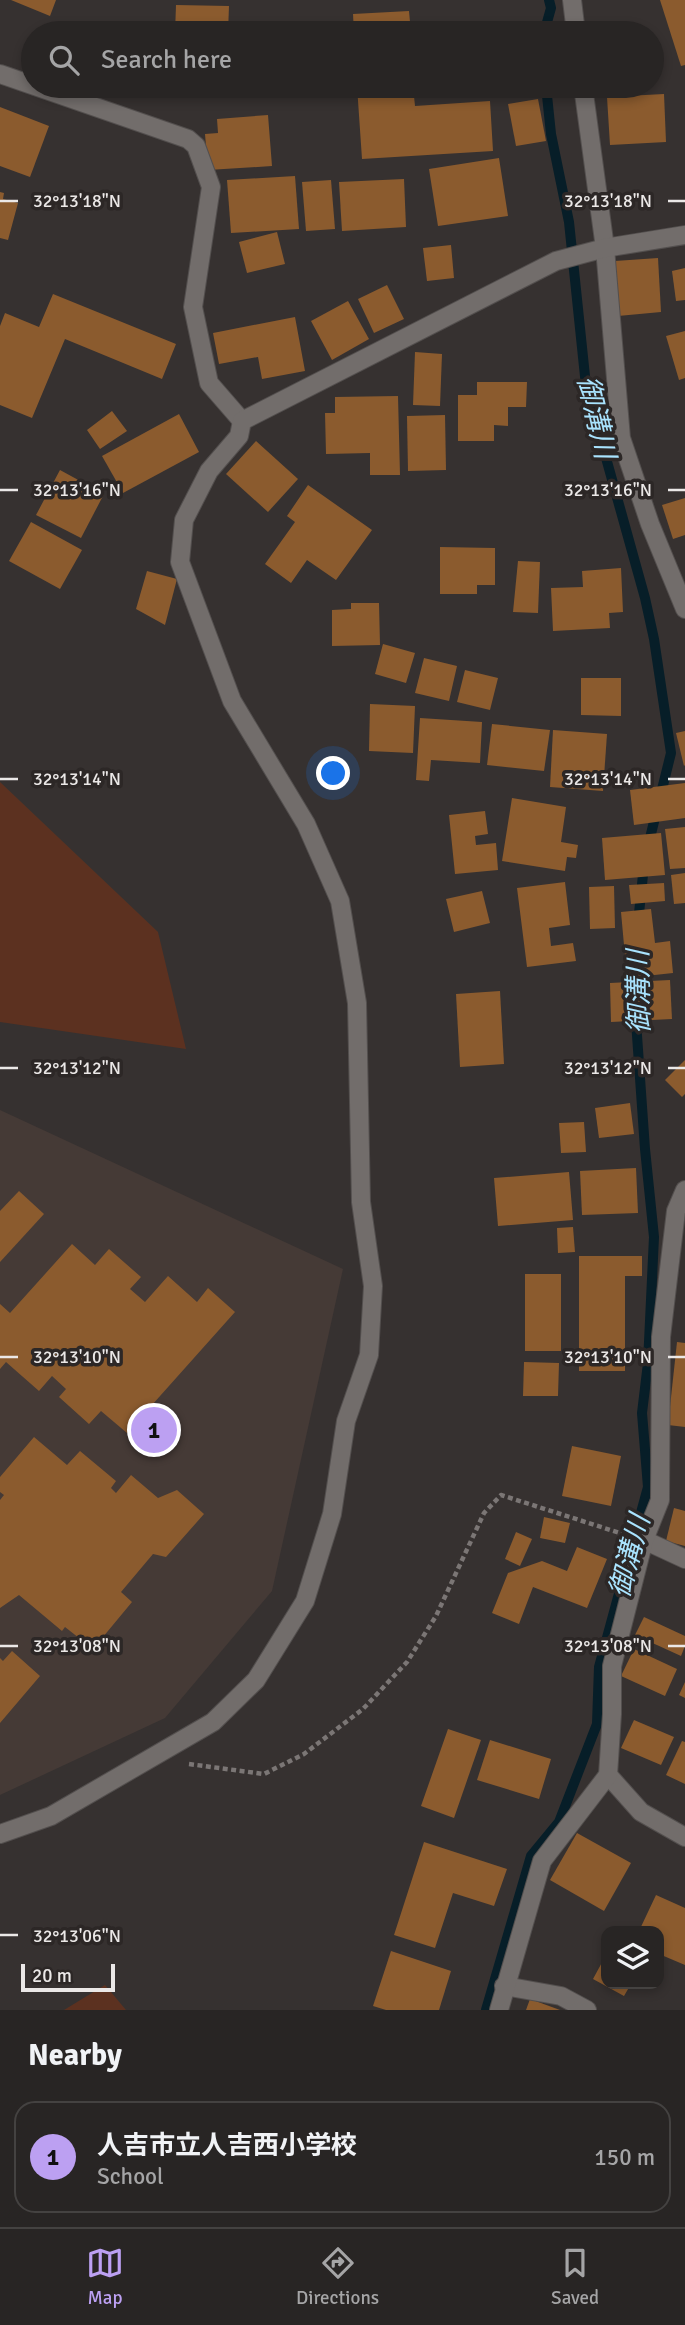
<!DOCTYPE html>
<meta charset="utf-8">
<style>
:root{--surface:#282524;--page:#302d2c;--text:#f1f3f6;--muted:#a5a5a6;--line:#444241;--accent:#bca0f2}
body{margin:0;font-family:Signika,"Noto Sans JP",sans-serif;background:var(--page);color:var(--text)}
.controls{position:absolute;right:21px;bottom:21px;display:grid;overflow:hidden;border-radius:14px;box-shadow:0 4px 10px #0003}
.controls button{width:63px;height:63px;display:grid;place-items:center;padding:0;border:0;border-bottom:2px solid var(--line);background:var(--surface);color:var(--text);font:35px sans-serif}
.scale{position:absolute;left:21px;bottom:18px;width:94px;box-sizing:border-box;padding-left:7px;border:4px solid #ebe8e7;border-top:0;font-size:19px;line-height:24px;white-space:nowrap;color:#ebe8e7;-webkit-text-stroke:5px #2c2726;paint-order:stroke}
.you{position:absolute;left:334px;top:774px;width:24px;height:24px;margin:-18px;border:5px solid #fff;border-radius:50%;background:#1a73e8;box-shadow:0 0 0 10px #1a73e833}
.badge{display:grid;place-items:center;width:46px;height:46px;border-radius:50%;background:var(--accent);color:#111;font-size:23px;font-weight:700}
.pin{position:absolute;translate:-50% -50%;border:4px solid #fff;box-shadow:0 2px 7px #0006}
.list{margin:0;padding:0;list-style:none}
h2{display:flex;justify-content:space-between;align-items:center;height:91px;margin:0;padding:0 28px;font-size:30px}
h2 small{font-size:23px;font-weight:400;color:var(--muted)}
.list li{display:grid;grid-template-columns:46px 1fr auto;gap:21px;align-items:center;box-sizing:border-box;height:112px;margin:0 14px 14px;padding:0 14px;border:2px solid var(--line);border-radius:21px}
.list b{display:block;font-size:26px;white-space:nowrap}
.list p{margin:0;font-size:23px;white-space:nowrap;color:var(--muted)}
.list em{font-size:23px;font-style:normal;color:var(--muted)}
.icon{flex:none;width:38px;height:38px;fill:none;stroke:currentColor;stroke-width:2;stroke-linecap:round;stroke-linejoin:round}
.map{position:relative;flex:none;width:685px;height:2010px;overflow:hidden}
.search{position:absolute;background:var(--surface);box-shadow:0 4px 10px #0003;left:21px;right:21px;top:21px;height:77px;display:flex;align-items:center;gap:18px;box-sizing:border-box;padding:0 24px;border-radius:38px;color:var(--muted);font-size:26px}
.sheet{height:217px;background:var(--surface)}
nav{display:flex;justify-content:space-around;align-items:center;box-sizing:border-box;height:98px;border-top:2px solid var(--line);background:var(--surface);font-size:19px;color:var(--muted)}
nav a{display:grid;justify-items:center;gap:4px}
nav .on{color:var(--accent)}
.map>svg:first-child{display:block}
.built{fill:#453a36}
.green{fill:#5c3120}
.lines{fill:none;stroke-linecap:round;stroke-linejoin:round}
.stream{stroke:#071e28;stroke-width:10}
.building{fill:#8b5b2e}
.minor-casing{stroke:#534f4e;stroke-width:20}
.path{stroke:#7b7675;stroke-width:4.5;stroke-dasharray:5 3.5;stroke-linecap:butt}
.minor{stroke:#726d6b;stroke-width:18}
.ticks{fill:none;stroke:#ebe8e7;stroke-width:2.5}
.labels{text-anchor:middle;stroke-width:7;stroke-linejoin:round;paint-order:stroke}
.water-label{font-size:28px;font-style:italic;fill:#a9e3fe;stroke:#2c2726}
.ticks-label{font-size:18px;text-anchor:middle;fill:#ebe8e7;stroke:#2c2726;stroke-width:7;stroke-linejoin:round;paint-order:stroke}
</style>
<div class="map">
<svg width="685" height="2010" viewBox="0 0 685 2010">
<rect width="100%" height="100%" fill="#363130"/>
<path class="built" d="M0,1110L343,1269L272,1591L165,1718L0,1795Z"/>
<g class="green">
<path d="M0,782L158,932L186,1049L0,1022Z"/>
<path d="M105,1985L126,2010H64Z"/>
</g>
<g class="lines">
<g class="stream">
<path d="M544,33L551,8L549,0"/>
<path d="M546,86L551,134L569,222L586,386L645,598L654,639L671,753L648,846"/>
<path d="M638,923L644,865"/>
<path d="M486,2010L531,1856L559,1822L597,1724L599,1667L648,1487L642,1413L648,1363L654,1237L645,1149L635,1007"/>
</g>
</g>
<g class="building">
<path d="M11,0H56L50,16Z"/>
<path d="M660,0H685V65L681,66Z"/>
<path d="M176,5L229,6L228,33H175Z"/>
<path d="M409,11L411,33H354L353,14Z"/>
<path d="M357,86H413L415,106L490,101L493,151L362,159Z"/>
<path d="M664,94L666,142L610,145L607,97Z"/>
<path d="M538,99L546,141L516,146L508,104Z"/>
<path d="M0,107L49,126L30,177L0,166Z"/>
<path d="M268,115L272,166L208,170L205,134L218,133L217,119Z"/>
<path d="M499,158L508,216L438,226L429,169Z"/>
<path d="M295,176L299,229L231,233L227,180Z"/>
<path d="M404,179L406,227L342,231L339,182Z"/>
<path d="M331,180L335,229L306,231L302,182Z"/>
<path d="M0,192L4,193L3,199L18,203L8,240L0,238Z"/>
<path d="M277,232L285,264L247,273L239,242Z"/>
<path d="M451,245L454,278L427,281L423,248Z"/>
<path d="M658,258L661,312L618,316L615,261Z"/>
<path d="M685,268V300L676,301L672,271Z"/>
<path d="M387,285L404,319L374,333L358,299Z"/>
<path d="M53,294L176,344L162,379L65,339L32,418L0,405V326L5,313L39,327Z"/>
<path d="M348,301L369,339L332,360L311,321Z"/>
<path d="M295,317L305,371L262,379L258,357L219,364L213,333Z"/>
<path d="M685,331V378L679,380L666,336Z"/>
<path d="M415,352L442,354L440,406L413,405Z"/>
<path d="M477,382H527L526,407H508V426L494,425V441H458V395H477Z"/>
<path d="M398,396L400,475H370V453L326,454L325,413H335V397Z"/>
<path d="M112,411L127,431L100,449L87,430Z"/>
<path d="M179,414L199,452L123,493L102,456Z"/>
<path d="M445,415L446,470L408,471L407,416Z"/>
<path d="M256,441L298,479L268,512L226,474Z"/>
<path d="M60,470L104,494L81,538L36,515Z"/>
<path d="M308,485L372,530L336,580L307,560L291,583L265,564L295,522L287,516Z"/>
<path d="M685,498V535L673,539L662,505Z"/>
<path d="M31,522L82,550L60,589L9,561Z"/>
<path d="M440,547L495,548V585H477V594H440Z"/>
<path d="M518,561L540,562L538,613L513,612Z"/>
<path d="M621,568L623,612L609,613L610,628L553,631L551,588L583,587L582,571Z"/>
<path d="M147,571L177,579L165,625L136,609Z"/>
<path d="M351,603H379L380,645L332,646V610L351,609Z"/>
<path d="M383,644L415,653L406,683L375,674Z"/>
<path d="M424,658L457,666L449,701L415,693Z"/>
<path d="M465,670L498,678L490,710L457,702Z"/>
<path d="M581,678H621V716L581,715Z"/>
<path d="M370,704L415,706L413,753L369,751Z"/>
<path d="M420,718L482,722L480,763L431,760L429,781L416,780Z"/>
<path d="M492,724L550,730L544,771L487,765Z"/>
<path d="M553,730L607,734L603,791L550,787Z"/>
<path d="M685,731V765L684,766L676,733Z"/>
<path d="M685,783V818L634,825L630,790Z"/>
<path d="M512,798L566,807L561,842L578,845L576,858L567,857L565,871L502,861Z"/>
<path d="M485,811L488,834L475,836L476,845L496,843L498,870L455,874L449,815Z"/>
<path d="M685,827V868L670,869L665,829Z"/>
<path d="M661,833L665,875L605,880L602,838Z"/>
<path d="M685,873V903L674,904L671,875Z"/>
<path d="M565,882L570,925L549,928L551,946L573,943L576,961L527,967L517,888Z"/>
<path d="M664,883L665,901L631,904L629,885Z"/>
<path d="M614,886L615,928L590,929L589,887Z"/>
<path d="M482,891L490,923L454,932L446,899Z"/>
<path d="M651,909L655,943L670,941L673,973L627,978L621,912Z"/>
<path d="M670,980L672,1019L611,1022L610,983Z"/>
<path d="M500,991L504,1064L460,1067L456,994Z"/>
<path d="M685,1060V1094L682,1097L665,1080Z"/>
<path d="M630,1103L634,1134L599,1138L595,1108Z"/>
<path d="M584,1122L586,1152L561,1153L559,1123Z"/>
<path d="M636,1168L638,1213L582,1215L580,1171Z"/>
<path d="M569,1172L573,1220L498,1226L494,1178Z"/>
<path d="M19,1191L44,1214L0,1262V1211Z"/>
<path d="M573,1227L575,1252L558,1253L557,1228Z"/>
<path d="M72,1244L95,1265L109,1249L141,1277L130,1289L145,1302L168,1276L197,1302L208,1288L235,1312L127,1433L101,1411L89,1424L59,1397L66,1389L52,1376L39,1391L6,1362L0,1369V1304L10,1313Z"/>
<path d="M579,1256H642V1276H625V1371H579Z"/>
<rect x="525" y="1274" width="36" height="77"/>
<path d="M677,1342L685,1343V1427L668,1425Z"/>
<path d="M524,1362L559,1363L558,1396H523Z"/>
<path d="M34,1437L67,1465L80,1451L116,1481L111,1488L116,1493L131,1475L158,1498L177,1490L204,1514L166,1557L153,1554L121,1592L132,1602L93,1649L65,1627L62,1631L19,1595L0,1608V1500L4,1495L0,1492V1477Z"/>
<path d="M572,1446L621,1456L611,1506L562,1496Z"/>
<path d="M674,1508L685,1511V1546L666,1541Z"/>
<path d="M544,1517L570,1523L565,1543L540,1538Z"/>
<path d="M516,1532L532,1539L520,1566L505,1559Z"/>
<path d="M577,1547L607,1559L587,1608L533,1587L519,1624L492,1613L508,1573L542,1561L567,1571Z"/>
<path d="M644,1617L685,1636V1646L681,1656L635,1635Z"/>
<path d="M634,1649L677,1669L665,1696L621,1676Z"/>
<path d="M12,1651L40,1676L0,1723V1658L3,1661Z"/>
<path d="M685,1682V1698L679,1695Z"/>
<path d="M634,1720L674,1737L661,1765L621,1748Z"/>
<path d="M448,1729L481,1740L454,1818L421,1806Z"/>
<path d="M490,1740L551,1759L539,1799L477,1780Z"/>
<path d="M682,1741L685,1742V1784L666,1775Z"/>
<path d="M577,1833L631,1863L604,1911L550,1880Z"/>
<path d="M424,1842L507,1869L494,1906L453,1893L435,1948L394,1935Z"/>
<path d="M656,1895L685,1908V1965L659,1954V1931H639Z"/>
<path d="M391,1951L451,1971L439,2010H386L373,2006Z"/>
<path d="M606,1955V1984H631L624,1996L593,1979Z"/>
<path d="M530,1999L560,2010H526Z"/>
</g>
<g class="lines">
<defs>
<g id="minor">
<path d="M572,0L576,33"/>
<path d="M0,74L188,139L196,146L211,187L193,307L209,383L242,421"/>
<path d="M583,86L605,248L621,438L650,524L685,609"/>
<path d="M644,1540L685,1559"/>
<path d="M608,1775L641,1812L685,1837"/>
<path d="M0,1834L51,1816L213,1722L256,1680L305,1601L332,1514L346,1421L369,1355L373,1286L361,1202L357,1003L340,901L306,824L232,701L180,562L184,520L209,471L239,436L242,421L556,261L605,248L685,235"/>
<path d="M504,1986L561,1996L587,2010"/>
<path d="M499,2010L542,1861L608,1775L612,1714V1666L644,1540L660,1500L661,1337L676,1211L685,1190"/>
</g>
</defs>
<use href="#minor" class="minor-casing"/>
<path class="path" d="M189,1764L264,1774L304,1754L363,1709L407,1662L436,1616L484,1513L501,1495L623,1534"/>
<use href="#minor" class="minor"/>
</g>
<path class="ticks" d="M0,201H18M668,201H685M0,490H18M668,490H685M0,779H18M668,779H685M0,1068H18M668,1068H685M0,1357H18M668,1357H685M0,1646H18M668,1646H685M0,1935H18"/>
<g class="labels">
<g class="water-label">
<text transform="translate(597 417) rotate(77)" y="10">御溝川</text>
<text transform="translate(638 992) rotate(-91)" y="10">御溝川</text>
<text transform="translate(629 1556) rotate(-75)" y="10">御溝川</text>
</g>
</g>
<g class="ticks-label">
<text x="77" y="207">32°13'18"N</text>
<text x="608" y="207">32°13'18"N</text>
<text x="77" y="496">32°13'16"N</text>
<text x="608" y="496">32°13'16"N</text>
<text x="77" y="785">32°13'14"N</text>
<text x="608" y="785">32°13'14"N</text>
<text x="77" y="1074">32°13'12"N</text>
<text x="608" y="1074">32°13'12"N</text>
<text x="77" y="1363">32°13'10"N</text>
<text x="608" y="1363">32°13'10"N</text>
<text x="77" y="1652">32°13'08"N</text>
<text x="608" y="1652">32°13'08"N</text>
<text x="77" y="1942">32°13'06"N</text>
</g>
</svg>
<div class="controls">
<button><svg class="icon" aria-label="layers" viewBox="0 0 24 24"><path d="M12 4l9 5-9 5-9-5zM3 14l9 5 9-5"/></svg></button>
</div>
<div class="scale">20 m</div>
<div class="you"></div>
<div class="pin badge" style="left:154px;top:1430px">1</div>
<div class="search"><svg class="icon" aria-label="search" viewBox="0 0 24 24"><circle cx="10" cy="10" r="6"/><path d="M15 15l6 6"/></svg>Search here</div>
</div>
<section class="sheet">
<h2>Nearby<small></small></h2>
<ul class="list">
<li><span class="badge">1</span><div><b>人吉市立人吉西小学校</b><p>School</p></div><em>150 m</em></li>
</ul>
</section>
<nav>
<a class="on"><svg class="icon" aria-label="map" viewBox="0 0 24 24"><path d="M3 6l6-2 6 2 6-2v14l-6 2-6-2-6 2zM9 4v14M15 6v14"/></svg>Map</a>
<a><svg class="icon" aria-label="directions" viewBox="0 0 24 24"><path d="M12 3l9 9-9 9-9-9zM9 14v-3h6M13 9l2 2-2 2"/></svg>Directions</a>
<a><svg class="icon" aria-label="saved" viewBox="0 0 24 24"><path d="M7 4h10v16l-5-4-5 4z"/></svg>Saved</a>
</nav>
